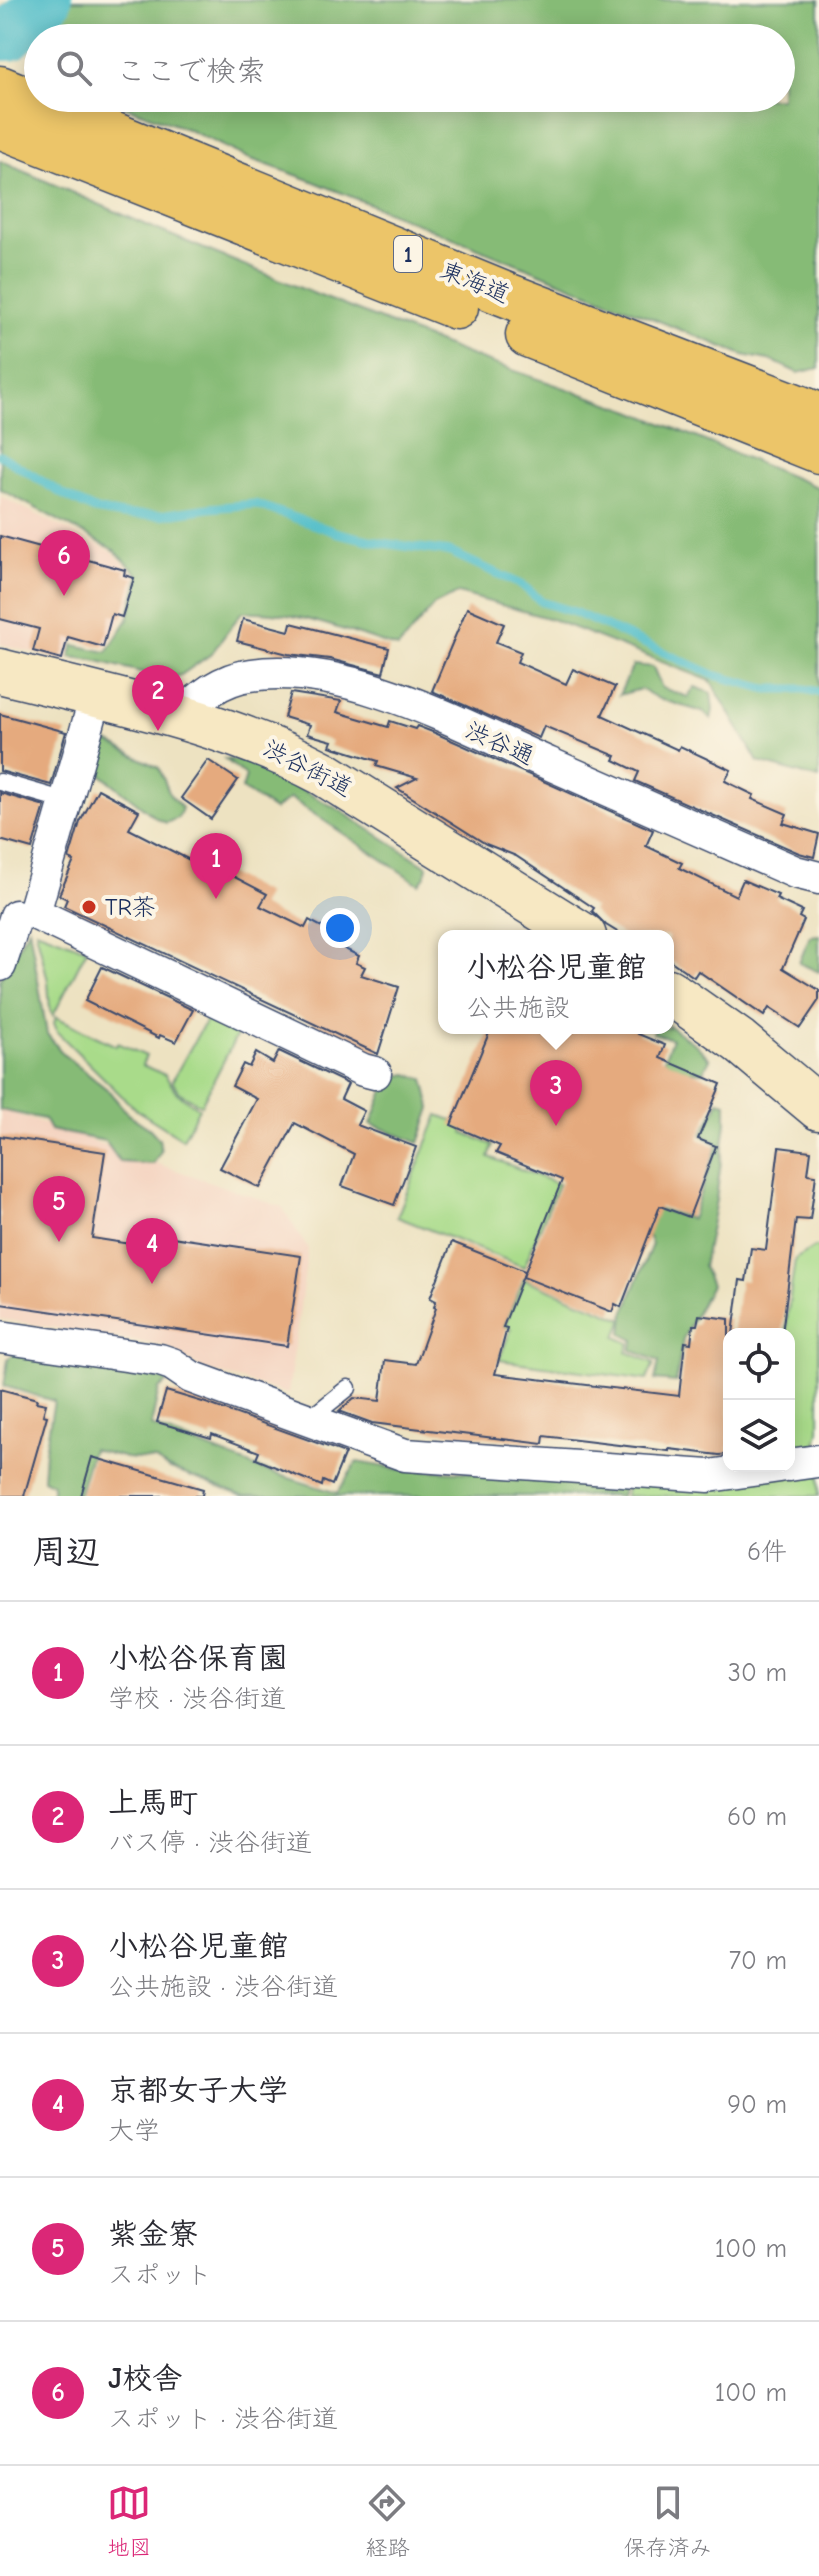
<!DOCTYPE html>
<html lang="ja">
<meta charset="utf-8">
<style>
:root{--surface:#fff;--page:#f2f2f3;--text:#2b2b33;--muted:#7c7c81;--line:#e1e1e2;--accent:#db2777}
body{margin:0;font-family:"Comic Neue","Klee One",sans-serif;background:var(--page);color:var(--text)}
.controls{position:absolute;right:24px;bottom:24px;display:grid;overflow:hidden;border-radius:16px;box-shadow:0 4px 20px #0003}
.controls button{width:72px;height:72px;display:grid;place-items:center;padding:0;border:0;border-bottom:2px solid var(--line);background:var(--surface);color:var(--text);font:40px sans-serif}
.you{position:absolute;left:340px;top:928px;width:28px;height:28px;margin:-20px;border:6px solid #fff;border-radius:50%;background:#1a73e8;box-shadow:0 0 0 12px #1a73e833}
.badge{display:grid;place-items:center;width:52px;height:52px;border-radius:50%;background:var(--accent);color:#fff;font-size:26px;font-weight:700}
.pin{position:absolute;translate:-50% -66px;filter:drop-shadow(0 2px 4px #0008)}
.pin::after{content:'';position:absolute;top:42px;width:28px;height:24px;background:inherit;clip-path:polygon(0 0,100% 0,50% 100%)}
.popup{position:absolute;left:438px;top:930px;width:236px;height:104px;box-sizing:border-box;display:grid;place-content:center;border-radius:16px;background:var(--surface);filter:drop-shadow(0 2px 6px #0005);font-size:26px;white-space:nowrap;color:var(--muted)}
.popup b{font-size:30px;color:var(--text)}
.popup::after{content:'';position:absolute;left:50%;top:100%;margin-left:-16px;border:16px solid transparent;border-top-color:var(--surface)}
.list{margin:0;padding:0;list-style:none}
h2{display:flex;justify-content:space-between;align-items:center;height:104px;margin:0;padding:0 32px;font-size:34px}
h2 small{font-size:26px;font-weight:400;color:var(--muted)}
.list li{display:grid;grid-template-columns:52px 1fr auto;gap:24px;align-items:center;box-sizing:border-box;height:144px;padding:0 32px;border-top:2px solid var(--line)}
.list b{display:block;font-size:30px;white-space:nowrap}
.list p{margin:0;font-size:26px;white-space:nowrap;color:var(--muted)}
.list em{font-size:26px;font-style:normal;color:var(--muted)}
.icon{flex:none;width:44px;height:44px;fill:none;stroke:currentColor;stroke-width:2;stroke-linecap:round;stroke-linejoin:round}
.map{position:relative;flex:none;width:819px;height:1496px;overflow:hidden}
.search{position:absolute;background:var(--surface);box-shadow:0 4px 20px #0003;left:24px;right:24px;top:24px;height:88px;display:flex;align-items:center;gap:20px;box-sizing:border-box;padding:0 28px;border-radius:44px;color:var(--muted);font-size:30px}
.sheet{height:968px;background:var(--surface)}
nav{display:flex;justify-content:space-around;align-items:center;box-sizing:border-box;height:112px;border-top:2px solid var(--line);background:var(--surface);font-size:22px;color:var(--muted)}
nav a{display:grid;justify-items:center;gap:4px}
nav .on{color:var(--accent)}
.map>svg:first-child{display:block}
.built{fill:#f4d3c0}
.green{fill:#a9db8a;stroke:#628574;stroke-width:2}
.forest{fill:#86bb76;stroke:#50756a;stroke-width:2}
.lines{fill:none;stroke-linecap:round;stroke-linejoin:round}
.stream{stroke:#51bec9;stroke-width:9}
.river{stroke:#51bec9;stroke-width:52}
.building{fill:#e5aa7e}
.service-casing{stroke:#3a4a6d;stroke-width:19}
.minor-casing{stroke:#3a4a6d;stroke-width:35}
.secondary-casing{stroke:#3a4a6d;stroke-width:47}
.trunk-casing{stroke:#3a4a6d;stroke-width:47}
.service{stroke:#fff;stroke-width:16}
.minor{stroke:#fff;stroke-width:32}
.secondary{stroke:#f7e8c3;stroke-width:44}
.trunk{stroke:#ecc569;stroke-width:44}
.poi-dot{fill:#c8321e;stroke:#fcf5e5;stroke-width:3}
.labels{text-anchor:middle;stroke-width:8;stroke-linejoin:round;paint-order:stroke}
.shield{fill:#fcf5e5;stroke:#5e6a86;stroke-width:2}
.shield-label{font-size:22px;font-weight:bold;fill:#1b2f5e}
.street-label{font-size:24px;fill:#1b2f5e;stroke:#fcf5e5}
.poi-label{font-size:24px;fill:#1b2f5e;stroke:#fcf5e5;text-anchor:start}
</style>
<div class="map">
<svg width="819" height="1496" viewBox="0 0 819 1496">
<rect width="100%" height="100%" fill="#fcf5e5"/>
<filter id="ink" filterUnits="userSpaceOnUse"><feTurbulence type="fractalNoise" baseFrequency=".0125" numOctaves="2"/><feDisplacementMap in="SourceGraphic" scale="16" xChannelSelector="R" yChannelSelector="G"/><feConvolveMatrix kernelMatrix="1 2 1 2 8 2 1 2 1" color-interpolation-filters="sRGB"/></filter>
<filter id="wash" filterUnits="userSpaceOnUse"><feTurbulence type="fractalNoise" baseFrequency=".006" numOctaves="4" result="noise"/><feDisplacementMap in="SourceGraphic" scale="32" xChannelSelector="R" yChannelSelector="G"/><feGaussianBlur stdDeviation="1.8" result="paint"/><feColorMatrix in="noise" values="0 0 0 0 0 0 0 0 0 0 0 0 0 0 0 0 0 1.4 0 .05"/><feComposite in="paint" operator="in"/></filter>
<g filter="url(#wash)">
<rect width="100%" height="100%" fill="#ede2c1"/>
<g class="built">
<path d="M0,496L113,552L137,577L123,618L105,648L73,640L66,661L0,644Z"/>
<path d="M0,1109L282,1207L308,1249L288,1394L203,1369L165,1346L0,1319Z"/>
</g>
<g class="green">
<path d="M36,930L87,949L53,1016L50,1011L48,981Z"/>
<path d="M211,1011L241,1027L201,1105L179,1092L172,1081Z"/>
<path d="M56,1017L116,1046L118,1043L146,1056L142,1065L165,1075L177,1093L199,1108L183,1139L135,1109L58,1033L54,1023Z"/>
<path d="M438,1115L465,1125L463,1133L493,1145L489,1157L558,1184L524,1267L397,1217Z"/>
<path d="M815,1247H819V1430L814,1455L789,1458V1334H785L795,1259Z"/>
<path d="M524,1279L623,1319L616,1337L630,1343L627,1352L654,1363L647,1380L499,1360L511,1329L504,1326Z"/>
<path d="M819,1468V1496H625L630,1479Z"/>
</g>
<g class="forest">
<path d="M65,0H819V368L798,373L773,361L743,355L310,180L248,158L187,129L102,98H781V38H52C49,24 52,9 65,0Z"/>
<path d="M0,161L158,230L315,294L480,359L632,411L819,488V779L758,762L711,681L551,619L458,593L434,605L398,648C348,632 295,609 242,612L211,654L181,675L168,679L94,660L70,657L74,645L107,652L128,619L139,575L114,550L0,489Z"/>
<path d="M633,665L653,667L662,688L688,697L695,687L711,693L713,710L711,719L703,712L659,699L641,689L619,695Z"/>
<path d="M108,742L159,768L170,795L182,808L178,818L166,823L156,818L97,771L100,748Z"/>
<path d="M225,759L249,762L336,808L427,866L425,876L419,884L290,798L274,810L242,789L246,776Z"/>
<path d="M29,927L47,1034L64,1055L108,1090L128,1114L150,1129L159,1139L161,1151L153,1164L120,1162L105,1141L50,1130L44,1119L0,1110V980Z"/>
<path d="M819,935V972L799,963L810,936Z"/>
<path d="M668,1025L696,1045L710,1059L703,1072L692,1071L671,1125L649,1097L672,1039L653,1033L656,1028H668Z"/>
<path d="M407,1074L424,1079L431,1108L419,1143L371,1124L389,1078Z"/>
<path d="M719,1101L726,1103V1122L716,1200L703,1267L711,1285L683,1339L676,1382L655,1380L659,1361L631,1350L634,1340L622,1334L624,1314L652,1244L647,1234L609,1193L691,1219L718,1144L702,1135Z"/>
<path d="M18,1352L94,1362L169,1381L159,1389L151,1426L260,1469L337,1493L357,1462L398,1469L625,1480L621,1496H243L168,1468L155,1460L126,1458L92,1449L78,1496H51L53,1484L43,1479L45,1451L54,1401L4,1386L8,1358Z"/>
</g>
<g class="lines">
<path class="stream" d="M0,455L64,495L94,510L123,515H160L209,508L255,504L338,533L382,543L450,552L522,585L542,602L574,612L714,675L767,689H804L819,692"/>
<path class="river" d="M0,35H9L46,0"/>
</g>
<g id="blocks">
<g class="building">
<path d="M0,536L125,570L124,575L134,578L122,617L112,614L103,647L68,637L62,659L33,651L39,629L0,619Z"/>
<path d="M467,608L504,624L496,642L521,652L517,662L566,684L573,669L615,687L602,715L678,750L680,746L731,770L725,781L754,795L752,799L787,814L783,823L819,834L814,857L799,853L635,781L639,772L614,760L616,756L544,726L539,738L432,691Z"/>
<path d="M243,619L289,631L291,623L389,648L383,673L330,659L288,654L237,641Z"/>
<path d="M291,693L341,701L337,712L388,727L390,721L415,729L417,726L435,733L653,830L646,846L682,863L679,868L736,896L743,880L778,895L776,899L802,911L799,917L804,920L783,968L819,990V1000L800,1028L769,1008L764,1016L698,971L694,977L668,959V936H624L606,925L592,911L594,908L516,856L486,844L397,788L417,778L376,766L378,761L330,746L332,741L307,734L310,725L284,717Z"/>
<path d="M0,714L66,732L51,785L0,771Z"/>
<path d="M208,760L238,780L211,819L181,798Z"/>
<path d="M98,789L139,811L129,829L221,876L223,871L267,894L260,906L305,928L309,920L335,934L331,942L359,956L356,963L365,967L361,975L399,987L378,1054L64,906L67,899L59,895L74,861L69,859L80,822Z"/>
<path d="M0,793L45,806L32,849L0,840Z"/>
<path d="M102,967L193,1010L176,1042L160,1035L159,1038L85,1001Z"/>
<path d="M491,1028H641L638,1034L665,1045L660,1058L721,1084L698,1139L716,1146L689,1217L660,1206L621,1307L615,1304L612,1312L523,1277L562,1180L496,1153L500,1146L451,1125Z"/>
<path d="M279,1051L348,1084L341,1099L364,1111L357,1125L416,1147L394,1205L342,1186L354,1154L295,1123L260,1188L220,1168L257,1099L232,1086L243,1064L249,1067L256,1053L273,1063Z"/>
<path d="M0,1136L105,1152L92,1238L143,1246L145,1233L301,1256L287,1346L0,1304Z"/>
<path d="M779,1147L811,1151L808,1174L816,1175L810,1220L796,1219L782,1334H733L740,1280L746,1281L751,1248L766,1250Z"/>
<path d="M452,1242L525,1271L503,1327L507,1328L495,1374L679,1396L685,1342L691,1343L693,1325H697L699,1315L729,1319V1454L719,1455L669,1449V1451L544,1436L543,1444L372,1423L339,1411L354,1398L380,1401L385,1360L416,1364L436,1308L434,1307L436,1301L430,1298Z"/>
<path d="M0,1389L37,1399L36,1402L46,1404L43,1415L47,1416L24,1496H0Z"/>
<path d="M166,1391L206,1403L345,1453L332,1485L323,1481L322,1486L256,1459L259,1452L212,1434L211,1438L157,1422Z"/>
<path d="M92,1457L203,1489L202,1496H81Z"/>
</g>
</g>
</g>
<g filter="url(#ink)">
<use href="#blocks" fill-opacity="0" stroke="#3a4a6d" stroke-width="2"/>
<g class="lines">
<defs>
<g id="service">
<path d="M0,782L66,801"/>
<path d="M308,1420L348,1388"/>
</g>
<g id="minor">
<path d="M96,696L34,913L363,1070L375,1073"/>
<path d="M179,717C200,697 220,679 251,675C347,661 463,726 550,764C632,800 713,836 795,872L819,878"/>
<path d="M0,965L16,916"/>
<path d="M0,1337L160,1360L172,1364L191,1377L405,1455L709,1476L780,1466"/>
<path d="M789,1465L817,1461"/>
</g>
<g id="secondary">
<path d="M0,671C109,699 223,720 323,773L584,936"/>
<path d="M668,991L739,1041L819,1108"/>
</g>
<g id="trunk">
<path d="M0,88L502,293L819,415"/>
<path d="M0,126L456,307"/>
<path d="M528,335L819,451"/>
</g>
</defs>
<use href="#service" class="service-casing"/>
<use href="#minor" class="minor-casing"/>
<use href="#secondary" class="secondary-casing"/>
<use href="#trunk" class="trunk-casing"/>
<use href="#service" class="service"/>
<use href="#minor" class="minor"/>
<use href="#secondary" class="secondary"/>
<use href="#trunk" class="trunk"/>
</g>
</g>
<circle class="poi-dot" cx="89" cy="907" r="8"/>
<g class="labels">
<rect class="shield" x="394" y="236" width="28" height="36" rx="6"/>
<g class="shield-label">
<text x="408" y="262">1</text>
</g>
<g class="street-label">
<text transform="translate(475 282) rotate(22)" y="8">東海道</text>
<text transform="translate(500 743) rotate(24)" y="8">渋谷通</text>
<text transform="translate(308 768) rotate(27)" y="8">渋谷街道</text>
</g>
<g class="poi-label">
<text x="105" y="915">TR茶</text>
</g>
</g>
</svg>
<div class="controls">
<button><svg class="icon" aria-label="locate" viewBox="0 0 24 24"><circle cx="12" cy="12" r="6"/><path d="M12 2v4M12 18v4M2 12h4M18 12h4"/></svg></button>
<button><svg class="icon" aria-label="layers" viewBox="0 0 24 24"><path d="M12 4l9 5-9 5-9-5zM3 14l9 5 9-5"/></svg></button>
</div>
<div class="you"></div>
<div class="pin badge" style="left:216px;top:899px">1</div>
<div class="pin badge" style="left:158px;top:731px">2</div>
<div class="pin badge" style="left:556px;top:1126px">3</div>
<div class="popup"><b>小松谷児童館</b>公共施設</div>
<div class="pin badge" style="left:152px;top:1284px">4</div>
<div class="pin badge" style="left:59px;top:1242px">5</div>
<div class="pin badge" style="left:64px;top:596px">6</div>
<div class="search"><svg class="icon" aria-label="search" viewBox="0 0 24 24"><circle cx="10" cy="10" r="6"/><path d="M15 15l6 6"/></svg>ここで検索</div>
</div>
<section class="sheet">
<h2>周辺<small>6件</small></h2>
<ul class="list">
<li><span class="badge">1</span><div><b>小松谷保育園</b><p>学校 · 渋谷街道</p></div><em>30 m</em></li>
<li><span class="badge">2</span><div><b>上馬町</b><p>バス停 · 渋谷街道</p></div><em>60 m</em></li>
<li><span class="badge">3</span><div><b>小松谷児童館</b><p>公共施設 · 渋谷街道</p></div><em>70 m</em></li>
<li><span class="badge">4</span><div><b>京都女子大学</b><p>大学</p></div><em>90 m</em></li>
<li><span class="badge">5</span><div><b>紫金寮</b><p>スポット</p></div><em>100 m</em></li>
<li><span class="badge">6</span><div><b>J校舎</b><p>スポット · 渋谷街道</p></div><em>100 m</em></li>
</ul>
</section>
<nav>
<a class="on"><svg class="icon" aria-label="map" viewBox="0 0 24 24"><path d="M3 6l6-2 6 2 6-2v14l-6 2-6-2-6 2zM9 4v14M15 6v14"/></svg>地図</a>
<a><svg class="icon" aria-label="directions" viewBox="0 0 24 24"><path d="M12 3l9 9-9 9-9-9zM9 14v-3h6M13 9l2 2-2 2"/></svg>経路</a>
<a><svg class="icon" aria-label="saved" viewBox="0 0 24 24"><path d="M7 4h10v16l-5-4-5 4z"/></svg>保存済み</a>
</nav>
